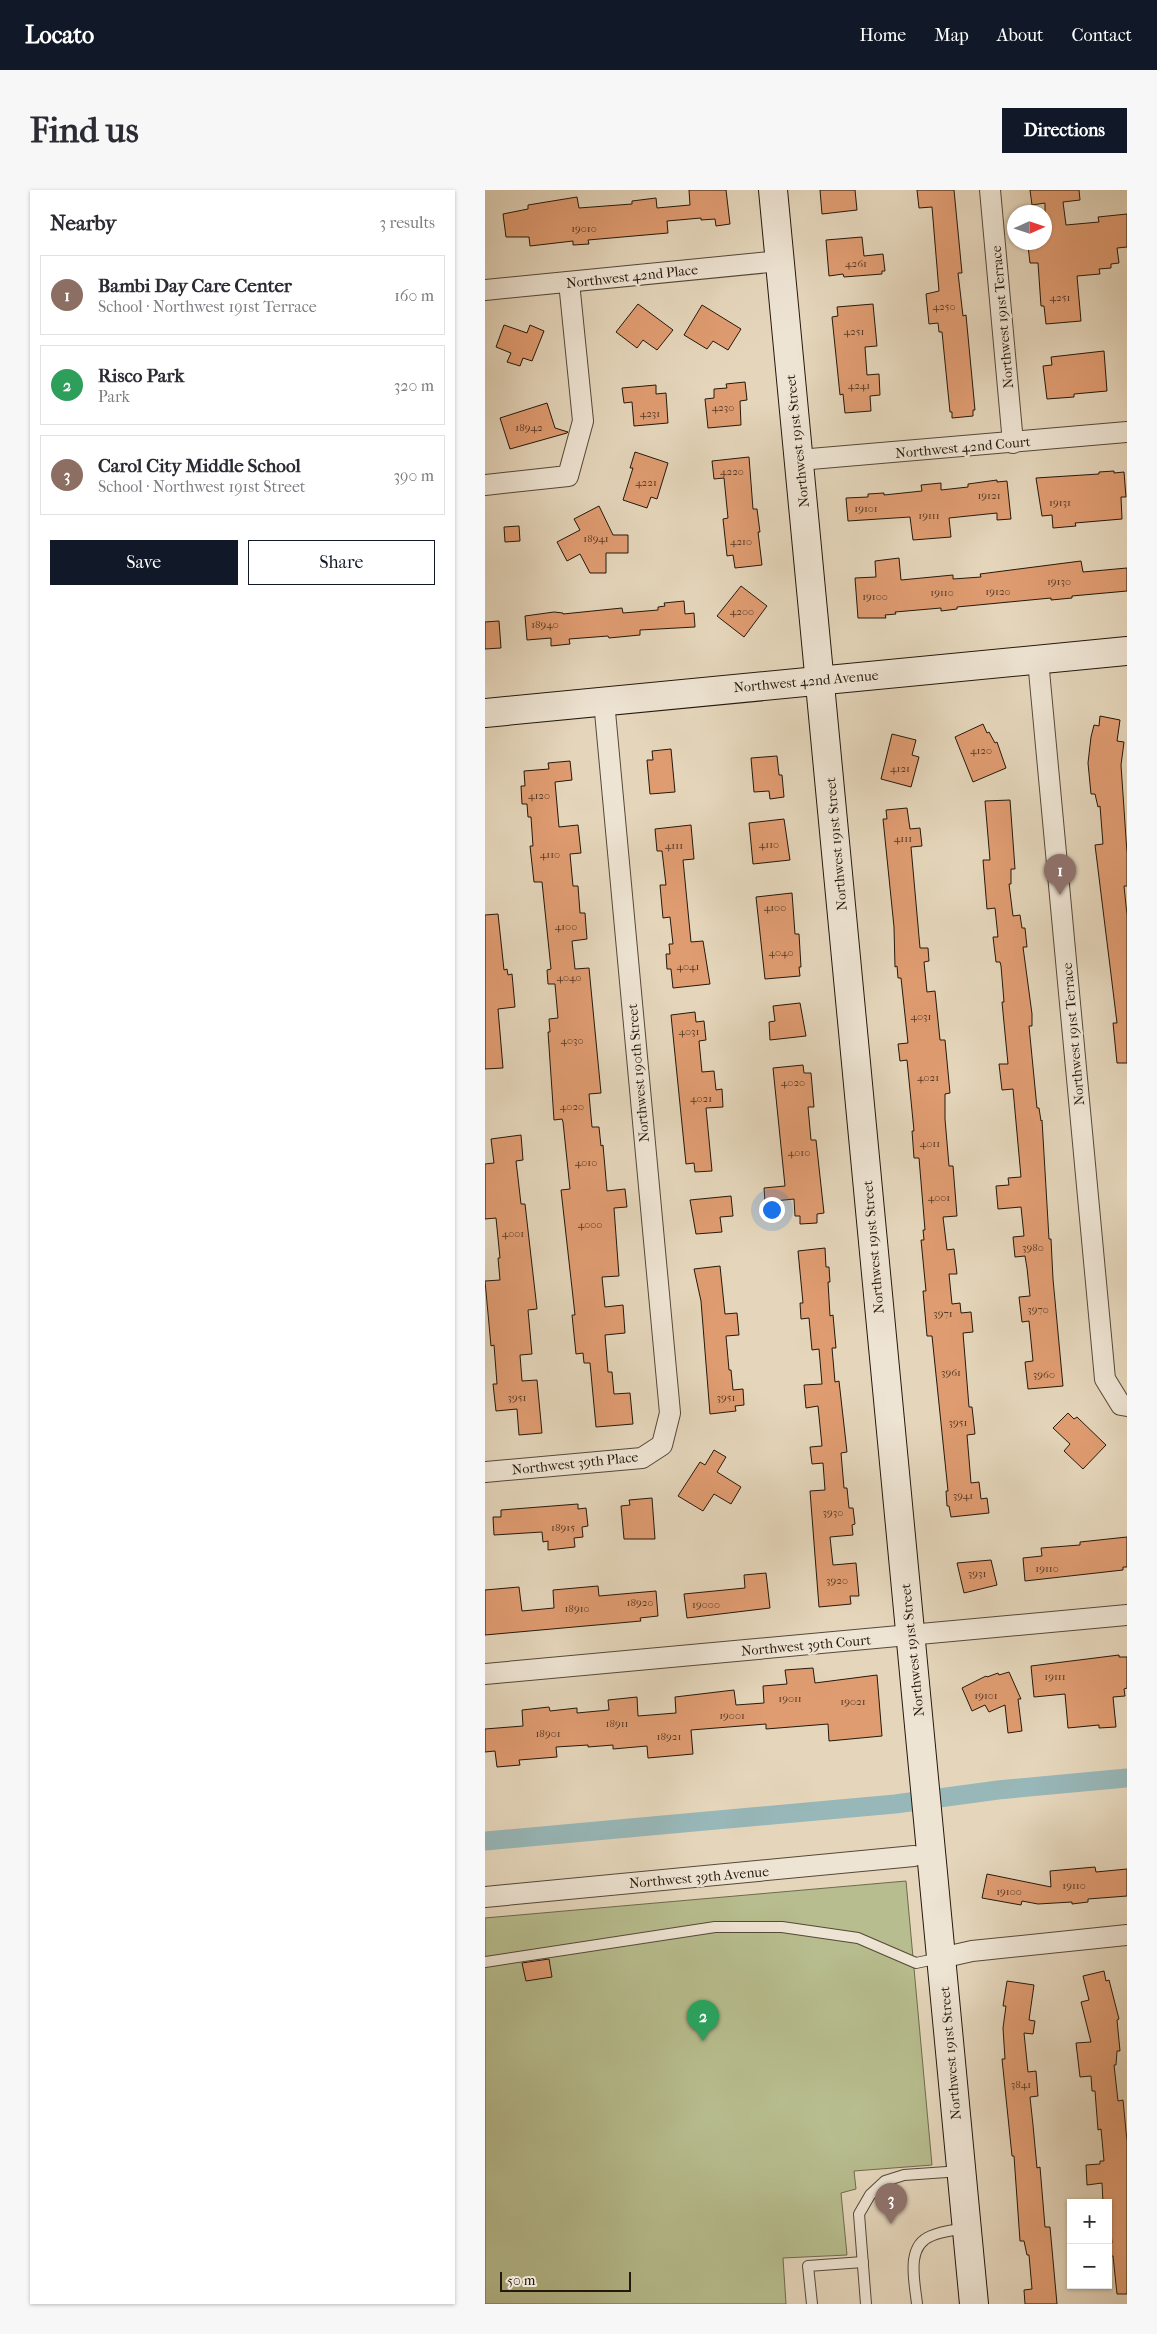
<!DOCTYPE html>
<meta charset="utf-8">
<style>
:root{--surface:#fff;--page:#f7f7f7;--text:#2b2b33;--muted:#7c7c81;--line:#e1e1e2;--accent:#111827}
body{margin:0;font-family:"IM FELL French Canon",serif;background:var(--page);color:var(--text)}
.controls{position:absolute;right:15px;bottom:15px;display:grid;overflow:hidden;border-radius:0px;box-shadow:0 1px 4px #0004}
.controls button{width:45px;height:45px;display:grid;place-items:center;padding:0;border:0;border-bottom:1px solid var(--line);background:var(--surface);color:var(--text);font:25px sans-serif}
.compass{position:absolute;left:522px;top:15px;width:45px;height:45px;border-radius:50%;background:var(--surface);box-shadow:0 1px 4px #0004;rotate:87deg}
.scale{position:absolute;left:15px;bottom:12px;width:131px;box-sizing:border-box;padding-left:5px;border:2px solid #25180c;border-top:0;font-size:14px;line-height:18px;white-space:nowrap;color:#25180c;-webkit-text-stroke:4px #eee4d3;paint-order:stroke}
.you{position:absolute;left:286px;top:1019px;width:18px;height:18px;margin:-12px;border:4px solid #fff;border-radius:50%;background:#1a73e8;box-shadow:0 0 0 8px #1a73e833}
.badge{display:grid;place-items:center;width:32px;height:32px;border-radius:50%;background:var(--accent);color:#fff;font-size:16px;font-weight:700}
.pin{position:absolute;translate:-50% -41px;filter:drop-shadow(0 1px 2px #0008)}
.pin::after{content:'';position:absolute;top:26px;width:18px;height:15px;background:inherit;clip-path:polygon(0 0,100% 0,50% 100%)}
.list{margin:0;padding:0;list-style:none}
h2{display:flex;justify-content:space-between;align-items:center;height:65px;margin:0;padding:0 20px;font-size:21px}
h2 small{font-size:16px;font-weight:400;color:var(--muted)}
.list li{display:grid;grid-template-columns:32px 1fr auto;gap:15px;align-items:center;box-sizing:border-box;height:80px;margin:0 10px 10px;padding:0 10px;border:1px solid var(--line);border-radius:0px}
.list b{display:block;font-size:19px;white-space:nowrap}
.list p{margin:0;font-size:16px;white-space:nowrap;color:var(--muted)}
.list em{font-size:16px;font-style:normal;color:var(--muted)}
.actions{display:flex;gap:10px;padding:15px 20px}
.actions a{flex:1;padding:11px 0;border:1px solid var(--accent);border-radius:0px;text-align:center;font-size:18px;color:var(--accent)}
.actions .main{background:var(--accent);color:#fff}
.map{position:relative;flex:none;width:642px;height:2114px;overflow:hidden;border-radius:0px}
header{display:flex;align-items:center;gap:30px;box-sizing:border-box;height:70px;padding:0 25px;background:var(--accent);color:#fff}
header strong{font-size:24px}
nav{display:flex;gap:28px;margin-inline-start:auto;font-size:18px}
.intro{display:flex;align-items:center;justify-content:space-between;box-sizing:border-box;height:120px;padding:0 30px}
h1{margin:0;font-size:35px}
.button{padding:12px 22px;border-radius:0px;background:var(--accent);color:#fff;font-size:18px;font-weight:700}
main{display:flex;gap:30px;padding:0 30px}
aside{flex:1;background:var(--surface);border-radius:0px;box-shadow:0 1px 4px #0004}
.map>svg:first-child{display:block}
.green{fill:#b7bd8e;stroke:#6e6a4d}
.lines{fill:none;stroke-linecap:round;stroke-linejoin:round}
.canal{stroke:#98b7b8;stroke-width:19}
.building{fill:#e09c71;stroke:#25180c}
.lane-casing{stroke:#554838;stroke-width:12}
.street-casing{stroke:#554838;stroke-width:22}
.secondary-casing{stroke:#25180c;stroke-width:30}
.lane{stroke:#eee4d3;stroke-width:10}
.street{stroke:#eee4d3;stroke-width:20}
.secondary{stroke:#eee4d3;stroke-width:28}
.labels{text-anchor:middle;stroke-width:5;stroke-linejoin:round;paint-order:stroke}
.number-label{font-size:11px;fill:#543925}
.street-label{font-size:14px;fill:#25180c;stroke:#eee4d3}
</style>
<header>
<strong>Locato</strong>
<nav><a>Home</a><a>Map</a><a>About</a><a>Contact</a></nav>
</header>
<div class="intro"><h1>Find us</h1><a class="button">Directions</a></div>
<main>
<aside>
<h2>Nearby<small>3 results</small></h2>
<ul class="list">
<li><span class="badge" style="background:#8d6e63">1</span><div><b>Bambi Day Care Center</b><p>School · Northwest 191st Terrace</p></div><em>160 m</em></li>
<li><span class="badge" style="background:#2e9e5b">2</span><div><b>Risco Park</b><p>Park</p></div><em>320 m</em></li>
<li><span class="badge" style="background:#8d6e63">3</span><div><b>Carol City Middle School</b><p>School · Northwest 191st Street</p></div><em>390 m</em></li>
</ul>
<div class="actions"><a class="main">Save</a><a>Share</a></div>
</aside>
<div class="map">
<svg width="642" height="2114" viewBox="0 0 642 2114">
<rect width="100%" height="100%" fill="#e5d6bb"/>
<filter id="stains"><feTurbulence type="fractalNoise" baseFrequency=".004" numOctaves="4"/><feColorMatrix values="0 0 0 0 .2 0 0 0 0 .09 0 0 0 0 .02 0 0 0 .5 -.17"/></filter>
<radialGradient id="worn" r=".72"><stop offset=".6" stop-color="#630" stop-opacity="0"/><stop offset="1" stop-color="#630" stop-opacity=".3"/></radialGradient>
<path class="green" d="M421,1691L447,1975L369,1981L371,1999L356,2003L362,2065L298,2068L301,2114H0V1728Z"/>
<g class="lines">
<path class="canal" d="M0,1651L410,1614L513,1600L642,1588"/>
</g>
<g class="building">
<path d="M204,0H241L245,34L231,36L230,29L216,30V28L182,31L183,43L103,50L104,54L88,55V51L45,56L44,47H21L18,24L43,19V15L92,7L94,18L147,14V11L171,8L172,18L205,15Z"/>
<path d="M335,0H370L372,20L337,24Z"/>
<path d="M432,0H469L477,83H473L478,126L481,125L490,220H488V226L467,228V222H465L457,142H454L453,133L444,134L441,104L454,101L447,17L434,18Z"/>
<path d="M545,0H594L595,10L578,12L581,35L614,32L613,27L642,24V57L632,58L634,73L626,74V78L614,79L615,84L592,86L596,131L561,134L559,116H556L553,73H545L543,56H550V52H560V13L547,15Z"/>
<path d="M377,47L379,66L398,64L400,81H397V84L359,87L358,84L344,86L341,50Z"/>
<path d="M153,114L188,140L172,160L158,150L152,158L131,142Z"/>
<path d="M388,114L392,156L380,157L382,185L394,184L395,205L385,206L386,221L360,223L358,204L355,205L347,127L353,126L352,117Z"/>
<path d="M217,115L256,139L243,160L228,151L222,159L199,145Z"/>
<path d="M19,135L42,143L45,135L59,141L47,171L38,168L35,176L22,172L26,163L11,157Z"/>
<path d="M619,161L622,201L589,204V207L562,209L558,176L567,175L566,167Z"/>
<path d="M260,192L262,210L255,211L256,235L223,238L220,209L229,208V199L242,198L241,194Z"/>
<path d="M171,195V204L181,203L183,233L149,236L147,212L139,213L137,198Z"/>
<path d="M62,213L70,238L83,242L82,243L25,259L15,228Z"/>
<path d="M150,262L183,273L172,309L166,307L162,318L138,310L148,278H145Z"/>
<path d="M264,267L268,319H272L275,342H273L277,375L250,378L248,365L242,366L238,329L243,328L239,288L229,289L227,271Z"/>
<path d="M629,281V283L639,282L641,307H636L637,329L590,333L591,336L568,338L567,325L557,326L551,288L614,284V282Z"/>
<path d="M512,290V292L522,291L526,329L512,330V323L464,328L466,347L428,350L425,327L363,331L361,308L383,307V304L399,303V305L437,301L436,295L456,293V300L483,297V294Z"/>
<path d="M114,316L128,345H143V363H121V383H105L95,364L82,371L72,352L95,340L89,329Z"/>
<path d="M34,336L35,351L20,352L19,337Z"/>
<path d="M414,368L416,390L468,385V389L496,387L495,384L596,371L598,382L642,378V401L587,406V408L566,410V408L472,417V419L456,421V418L410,422L411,424L400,425L401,428H373L370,388L391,387L390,371Z"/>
<path d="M256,396L282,416L259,447L232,426Z"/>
<path d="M199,411L200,424L209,423L210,437L155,440V445L124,448L123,446L84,449L85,454L66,456V448L42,450L40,426L69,422L78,423V424L137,418L138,423L173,420V417L180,416L179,413Z"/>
<path d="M14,431L16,458L0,459V432Z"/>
<path d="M615,526L635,530L632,551L639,552L636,575L642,663V696H639L642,725V873H632L628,833H632L610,655L618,654L615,616L613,617L610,604H606L603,573L606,547L609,535L614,536Z"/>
<path d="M498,534L502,543L504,542L510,553L512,552L521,578L488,592L470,547Z"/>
<path d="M407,544L431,550L427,565L434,567L426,597L396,589Z"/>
<path d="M186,559L190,602L165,604L162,570H168L167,561Z"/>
<path d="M292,566L294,585H297L299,607L285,609L284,601L269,602L266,568Z"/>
<path d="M85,571L87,590L70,592L74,637L93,635L96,663L85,664L88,696H93L95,723H100L102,749L87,751L90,779L104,778L116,903L104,904L107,937H114L116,956L118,955L122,1001L140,999L142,1017L129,1018L134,1086L117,1087L120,1117L138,1115L140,1143L120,1145L123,1182H127L129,1204L145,1203L148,1234L111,1237L105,1173H99L98,1163L91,1164L87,1125H90L76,1000L85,999L78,932L77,929L69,930L63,842H65L64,829L73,828L70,794H63L62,780L66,779L57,692H49L45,656H48L46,627H43L42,614H37L36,596H40L39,581L64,579L63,573Z"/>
<path d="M525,610L530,679H526V694H524L528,726L535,725L537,738H540L542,757H538L547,824V836H544L552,918H554L556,931L557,930L564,1049H566L568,1089L578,1196L543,1199L540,1172L548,1171L544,1131L537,1132L534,1107L545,1106L542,1078L540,1066L530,1067L528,1047L539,1046L536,1017L513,1019L511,996L524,995L523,988L536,987L528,899L517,900L514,874H523L517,812H519L516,776L515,772H511L508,747H513L510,718L502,719L498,670H505L500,611Z"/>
<path d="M422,618L425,639L435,638L437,656L426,657L435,758H443L444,771L439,772L442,802L450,801L455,850H460L465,903L460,904V929L464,976H468L472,1026L458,1027L462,1060L469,1059L472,1084H464L467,1114L475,1113L476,1123L486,1122L488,1142L478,1143L484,1217H487L490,1244L482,1245L486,1293L494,1292L496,1309L502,1308L504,1323L466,1327L464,1316H462L461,1301H463L447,1146H442L438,1101H441L436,1050H439L438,1040H440L434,968H429L427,941H429L422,870L415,871L413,854L423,853L416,788H413L412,776L410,777L409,737L398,629H402L401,620Z"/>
<path d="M299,629L305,670L268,674L264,633Z"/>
<path d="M206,635L209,669L198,670L206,752L218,751L225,794L188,798L186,779H182L181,764H185L184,754H188L185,727L178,728L175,695H181L177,661H172L170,639Z"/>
<path d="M307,703L310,744H314L316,777H314L315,786L280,789L271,707Z"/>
<path d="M13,724L19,780L22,779L23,785L27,784L30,817L13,819L18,878L0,879V725Z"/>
<path d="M315,813L321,846L285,850L284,832L290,831L288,816Z"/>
<path d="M210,822L211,832L219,831L221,850L214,851L217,882L229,881L231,900L237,899L238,917L221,918L227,981L210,982L209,973L201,974L186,825Z"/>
<path d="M318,875L319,883H326L329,917H323L326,950H331L339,1023L332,1024V1033L315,1034V1026H310L309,1009L280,1012L279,998L300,996L288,878Z"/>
<path d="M36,945L38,970L31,971L36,1014H40L52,1119L43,1120L47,1164L35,1165L37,1191L52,1190L57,1243L34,1245L32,1219L11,1221L8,1194H12L9,1155L6,1156L0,1091L15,1090L13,1068H15L11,1028L0,1029V974L9,973L6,949Z"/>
<path d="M246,1006L248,1026L235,1027L237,1042L211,1044L205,1010Z"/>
<path d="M340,1058L341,1077H344L345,1092H343L345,1126L348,1125L351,1158H347L350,1192L354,1191L362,1262L356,1263L359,1298H362L364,1318H368L370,1334L367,1335L368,1345L345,1347L348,1375L371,1373L374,1406H365L366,1414L334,1417L325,1301L340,1300L338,1273L327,1274L325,1257L337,1256L333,1216L321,1218L319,1195L337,1194L334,1159L327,1160L324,1128L316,1129L315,1113H318L313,1061Z"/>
<path d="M235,1076L240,1124L252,1123L254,1145L241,1146L244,1180H246L248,1200L258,1199L259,1215L250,1216L251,1221L225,1224L216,1111L209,1079Z"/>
<path d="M583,1223L589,1229L592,1227L621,1255L598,1279L579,1261L585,1254L568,1238Z"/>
<path d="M229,1260L241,1267L232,1282L256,1297L246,1314L229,1304L218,1321L193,1306L215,1272L220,1275Z"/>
<path d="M167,1308L170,1349H139L136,1316L145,1315L144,1310Z"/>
<path d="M93,1314V1319L101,1318L103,1336L97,1337L98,1347L89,1348L90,1357L63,1360V1351L58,1352L57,1342L9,1345L8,1327H16V1320Z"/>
<path d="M642,1347V1377H638V1380L540,1391L538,1368L557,1366L556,1358L595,1355V1352Z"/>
<path d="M506,1370L512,1395L479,1403L472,1373Z"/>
<path d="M281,1383L285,1418L202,1428L199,1404L260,1398L259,1385Z"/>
<path d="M113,1396L114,1406L171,1401L173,1426L155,1428L156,1431L0,1445V1400L34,1397L37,1421L69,1418L68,1400Z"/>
<path d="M634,1465V1467H642V1498L639,1499L640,1506L628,1507L631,1537L614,1538V1535L583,1538L580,1504L549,1507L546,1476Z"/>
<path d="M328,1478L330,1493L392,1485L397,1546L344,1551L343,1534L281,1539V1534L206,1540L208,1564L163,1568L162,1556L128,1559V1555L103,1557V1555L71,1557L72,1567L34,1570L35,1575L12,1577L10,1561L0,1562V1539L38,1536L37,1520L64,1517L65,1521L92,1518V1523L124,1520L123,1510L152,1507L153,1526L191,1523L190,1507L249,1500L251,1515L279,1513L278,1496L302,1494L300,1480Z"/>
<path d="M524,1482L536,1509H533L537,1541L523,1543L520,1515L504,1522L500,1515L487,1521L477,1498L501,1486L502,1487L513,1483L514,1485Z"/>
<path d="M610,1677L611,1682L642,1679V1706L603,1709V1712L587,1714V1712L553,1714L537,1711L536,1715L497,1708L502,1684L566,1697L565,1681Z"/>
<path d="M64,1769L67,1787L41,1791L37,1773Z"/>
<path d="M619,1781L621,1791L624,1790L634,1829L632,1830L635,1861H632L631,1875H629L633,1911L638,1910L642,1951V2104H632L628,2066H623V2053H627L623,2013H618L617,1993L602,1995L601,1975L615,1974V1971H619L616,1939L613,1940L610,1901H607L606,1886L595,1887L591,1853L606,1852L596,1812L604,1810L598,1786Z"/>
<path d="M522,1791L549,1795L544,1830L550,1831L548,1844L539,1843L543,1882L551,1881L553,1906L545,1907L548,1935L552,1978L555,1977L560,2037H565L572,2114H540L539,2100L547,2099L544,2065H542L539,2051H535L529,1966H527L517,1869H520L518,1838L521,1816H518Z"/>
</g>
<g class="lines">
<defs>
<g id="lane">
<path d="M0,1772L230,1737H297L373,1748L431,1773L455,1768"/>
<path d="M327,2114L323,2076L378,2072"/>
<path d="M381,2114L374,2024L385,2005L400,1991L419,1985L476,1981"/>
<path d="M432,2114C430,2093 420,2056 446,2046C456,2041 470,2040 481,2038"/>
</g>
<g id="street">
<path d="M505,0L528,253"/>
<path d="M0,100L295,71"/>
<path d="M314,270L642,242"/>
<path d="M0,295L83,286L98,231L84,92"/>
<path d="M553,470L620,1189L636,1215L642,1216"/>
<path d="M0,1282L157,1268L177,1255L185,1223L119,511"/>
<path d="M0,1484L642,1425"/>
<path d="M0,1707L429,1666"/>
<path d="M456,1768L487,1761L642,1745"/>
</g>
<g id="secondary">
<path d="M288,0L489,2114"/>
<path d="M0,523L642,461"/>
</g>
</defs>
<use href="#lane" class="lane-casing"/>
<use href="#street" class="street-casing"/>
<use href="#secondary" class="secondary-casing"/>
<use href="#lane" class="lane"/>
<use href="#street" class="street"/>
<use href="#secondary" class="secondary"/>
</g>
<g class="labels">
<g class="number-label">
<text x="99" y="42">19010</text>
<text x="371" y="77">4261</text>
<text x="575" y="111">4251</text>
<text x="459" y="120">4250</text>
<text x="369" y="145">4251</text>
<text x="374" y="199">4241</text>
<text x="238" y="221">4230</text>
<text x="165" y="227">4231</text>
<text x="44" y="241">18942</text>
<text x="247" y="285">4220</text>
<text x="161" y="296">4221</text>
<text x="504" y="309">19121</text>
<text x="575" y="316">19131</text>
<text x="381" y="322">19101</text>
<text x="444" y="329">19111</text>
<text x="111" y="352">18941</text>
<text x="256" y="355">4210</text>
<text x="574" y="395">19130</text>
<text x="513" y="405">19120</text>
<text x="457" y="406">19110</text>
<text x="390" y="410">19100</text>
<text x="257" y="425">4200</text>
<text x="60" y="438">18940</text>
<text x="496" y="564">4120</text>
<text x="415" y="582">4121</text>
<text x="54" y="609">4120</text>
<text x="418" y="652">4111</text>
<text x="284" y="658">4110</text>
<text x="189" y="659">4111</text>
<text x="65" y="668">4110</text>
<text x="290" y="721">4100</text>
<text x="81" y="740">4100</text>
<text x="296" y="766">4040</text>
<text x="203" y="780">4041</text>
<text x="84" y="791">4040</text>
<text x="436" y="830">4031</text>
<text x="204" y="845">4031</text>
<text x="87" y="854">4030</text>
<text x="443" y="891">4021</text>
<text x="308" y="896">4020</text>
<text x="216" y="912">4021</text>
<text x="87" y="920">4020</text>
<text x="445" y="957">4011</text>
<text x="314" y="966">4010</text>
<text x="101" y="976">4010</text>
<text x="454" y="1011">4001</text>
<text x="105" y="1038">4000</text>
<text x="28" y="1047">4001</text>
<text x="548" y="1061">3980</text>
<text x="553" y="1123">3970</text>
<text x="458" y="1127">3971</text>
<text x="466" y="1186">3961</text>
<text x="559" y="1188">3960</text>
<text x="32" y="1211">3951</text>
<text x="241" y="1211">3951</text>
<text x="473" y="1236">3951</text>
<text x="478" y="1309">3941</text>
<text x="348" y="1326">3930</text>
<text x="78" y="1341">18915</text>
<text x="562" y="1382">19110</text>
<text x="492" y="1387">3931</text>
<text x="352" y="1394">3920</text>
<text x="155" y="1416">18920</text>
<text x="221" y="1418">19000</text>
<text x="92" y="1422">18910</text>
<text x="570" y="1490">19111</text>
<text x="501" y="1509">19101</text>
<text x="305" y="1512">19011</text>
<text x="368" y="1515">19021</text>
<text x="247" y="1529">19001</text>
<text x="132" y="1537">18911</text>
<text x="63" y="1547">18901</text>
<text x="184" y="1550">18921</text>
<text x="589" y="1699">19110</text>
<text x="524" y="1705">19100</text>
<text x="536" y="1898">3841</text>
</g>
<g class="street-label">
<text transform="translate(147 86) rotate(-6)" y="5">Northwest 42nd Place</text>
<text transform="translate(517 127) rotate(-95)" y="5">Northwest 191st Terrace</text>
<text transform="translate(312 251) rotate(-96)" y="5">Northwest 191st Street</text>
<text transform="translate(478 257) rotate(-5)" y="5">Northwest 42nd Court</text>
<text transform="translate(321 491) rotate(-5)" y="5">Northwest 42nd Avenue</text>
<text transform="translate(351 654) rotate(-95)" y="5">Northwest 191st Street</text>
<text transform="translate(588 844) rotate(-95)" y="5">Northwest 191st Terrace</text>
<text transform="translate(153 883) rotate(-95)" y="5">Northwest 190th Street</text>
<text transform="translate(388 1057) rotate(-95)" y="5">Northwest 191st Street</text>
<text transform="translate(90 1273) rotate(-6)" y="5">Northwest 39th Place</text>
<text transform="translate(321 1455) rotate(-5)" y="5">Northwest 39th Court</text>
<text transform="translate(427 1460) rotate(-96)" y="5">Northwest 191st Street</text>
<text transform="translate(214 1687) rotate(-5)" y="5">Northwest 39th Avenue</text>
<text transform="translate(465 1863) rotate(-95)" y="5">Northwest 191st Street</text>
</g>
</g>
<rect width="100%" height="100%" filter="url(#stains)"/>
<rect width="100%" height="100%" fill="url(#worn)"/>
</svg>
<div class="controls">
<button>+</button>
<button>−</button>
</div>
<svg class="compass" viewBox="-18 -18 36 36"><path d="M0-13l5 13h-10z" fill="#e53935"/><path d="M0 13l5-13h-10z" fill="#7c7c81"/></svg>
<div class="scale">50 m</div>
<div class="you"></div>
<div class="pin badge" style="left:575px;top:705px;background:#8d6e63">1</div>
<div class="pin badge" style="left:218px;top:1851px;background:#2e9e5b">2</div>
<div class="pin badge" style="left:406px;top:2034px;background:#8d6e63">3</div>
</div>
</main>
